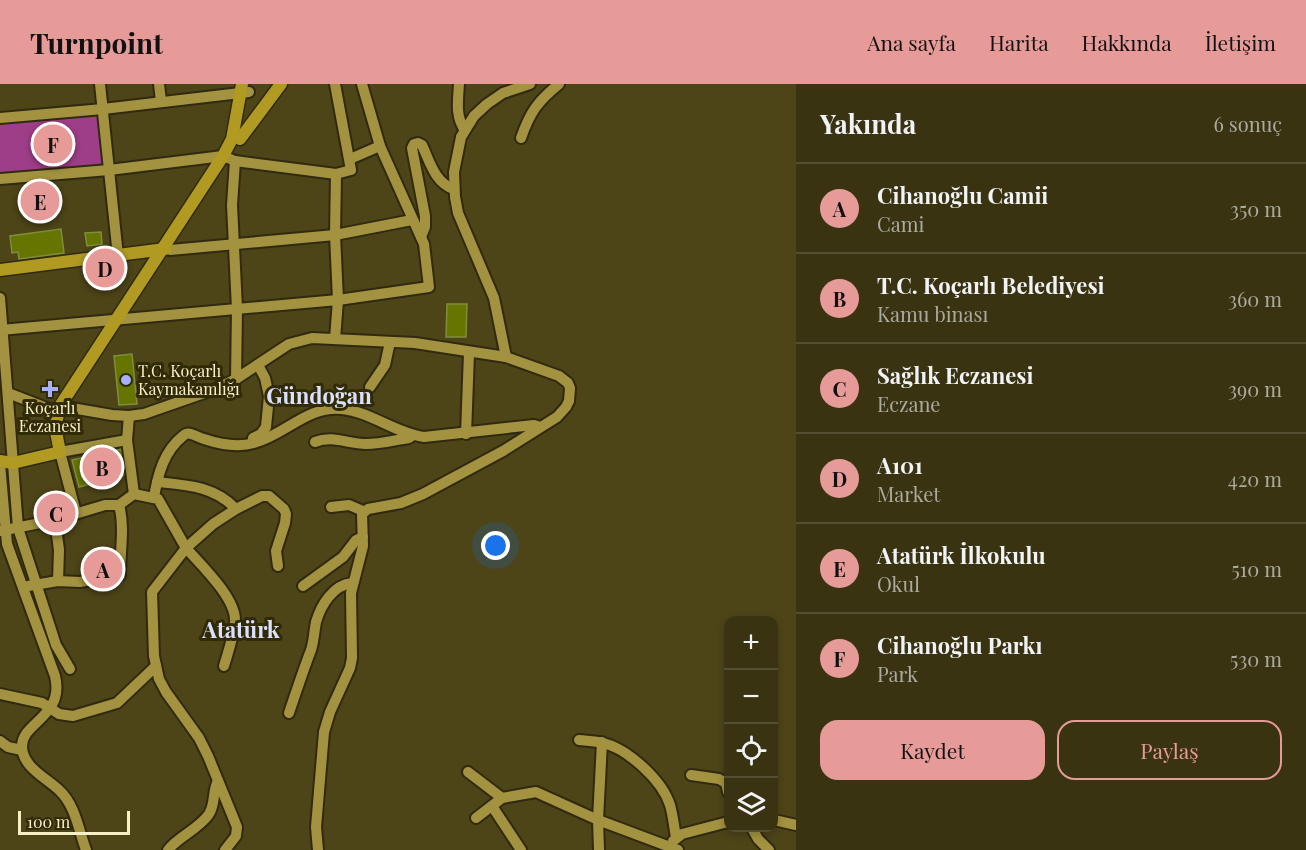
<!DOCTYPE html>
<html lang="tr">
<meta charset="utf-8">
<style>
:root{--surface:#3a3312;--page:#453f20;--text:#f1f3f6;--muted:#abaa9f;--line:#544e32;--accent:#e69b98}
body{margin:0;font-family:"Playfair Display",serif;background:var(--page);color:var(--text)}
.controls{position:absolute;right:18px;bottom:18px;display:grid;overflow:hidden;border-radius:12px;box-shadow:0 3px 9px #0003}
.controls button{width:54px;height:54px;display:grid;place-items:center;padding:0;border:0;border-bottom:2px solid var(--line);background:var(--surface);color:var(--text);font:30px sans-serif}
.scale{position:absolute;left:18px;bottom:15px;width:112px;box-sizing:border-box;padding-left:6px;border:3px solid #f7efc6;border-top:0;font-size:16px;line-height:21px;white-space:nowrap;color:#f7efc6;-webkit-text-stroke:4px #312a06;paint-order:stroke}
.you{position:absolute;left:496px;top:462px;width:21px;height:21px;margin:-15px;border:4px solid #fff;border-radius:50%;background:#1a73e8;box-shadow:0 0 0 9px #1a73e833}
.badge{display:grid;place-items:center;width:39px;height:39px;border-radius:50%;background:var(--accent);color:#111;font-size:20px;font-weight:700}
.pin{position:absolute;translate:-50% -50%;border:3px solid #fff;box-shadow:0 2px 6px #0006}
.list{margin:0;padding:0;list-style:none}
h2{display:flex;justify-content:space-between;align-items:center;height:78px;margin:0;padding:0 24px;font-size:26px}
h2 small{font-size:20px;font-weight:400;color:var(--muted)}
.list li{display:grid;grid-template-columns:39px 1fr auto;gap:18px;align-items:center;box-sizing:border-box;height:90px;padding:0 24px;border-top:2px solid var(--line)}
.list b{display:block;font-size:22px;white-space:nowrap}
.list p{margin:0;font-size:20px;white-space:nowrap;color:var(--muted)}
.list em{font-size:20px;font-style:normal;color:var(--muted)}
.actions{display:flex;gap:12px;padding:18px 24px}
.actions a{flex:1;padding:14px 0;border:2px solid var(--accent);border-radius:18px;text-align:center;font-size:21px;color:var(--accent)}
.actions .main{background:var(--accent);color:#111}
.icon{flex:none;width:33px;height:33px;fill:none;stroke:currentColor;stroke-width:2;stroke-linecap:round;stroke-linejoin:round}
.map{position:relative;flex:none;width:796px;height:766px;overflow:hidden}
header{display:flex;align-items:center;gap:36px;box-sizing:border-box;height:84px;padding:0 30px;background:var(--accent);color:#111}
header strong{font-size:28px}
nav{display:flex;gap:33px;margin-inline-start:auto;font-size:21px}
main{display:flex}
aside{flex:1;background:var(--surface)}
.map>svg:first-child{display:block}
.green{fill:#9f3e88}
.building{fill:#667500;stroke:#7f8d3d;stroke-width:1.5}
.lines{fill:none;stroke-linecap:round;stroke-linejoin:round}
.minor-casing{stroke:#302a10;stroke-width:14}
.major-casing{stroke:#302a10;stroke-width:15}
.minor{stroke:#a3923f;stroke-width:10}
.major{stroke:#b09a22;stroke-width:12}
.poi-dot{fill:#a7b1fc;stroke:#312a06;stroke-width:2}
.labels{text-anchor:middle;stroke-width:6;stroke-linejoin:round;paint-order:stroke}
.poi-label{font-size:16px;fill:#f7efc6;stroke:#312a06;text-anchor:start}
.district-label{font-size:22px;font-weight:bold;fill:#dbe0fd;stroke:#312a06}
</style>
<header>
<strong>Turnpoint</strong>
<nav><a>Ana sayfa</a><a>Harita</a><a>Hakkında</a><a>İletişim</a></nav>
</header>
<main>
<div class="map">
<svg width="796" height="766" viewBox="0 0 796 766">
<rect width="100%" height="100%" fill="#4d4418"/>
<path class="green" d="M103,25L109,86L0,95V34Z"/>
<g class="building">
<path d="M61,145L64,169L19,175L18,168L12,169L10,152Z"/>
<path d="M101,148L102,160L87,162L85,149Z"/>
<path d="M447,220H467L466,253H446Z"/>
<path d="M132,270L137,320L119,321L114,272Z"/>
<path d="M121,365L124,391L79,403L72,376Z"/>
<path d="M111,475L113,485L93,488L91,479Z"/>
</g>
<g class="lines">
<defs>
<g id="minor">
<path d="M100,0L118,172"/>
<path d="M159,0L161,17"/>
<path d="M459,0C458,16 455,33 465,46"/>
<path d="M0,34L103,25L249,8"/>
<path d="M521,54C530,28 538,17 559,0"/>
<path d="M350,75L380,62"/>
<path d="M235,77L232,121L237,225L236,295"/>
<path d="M0,95L109,86L223,72L235,77L336,90L351,86L335,0"/>
<path d="M421,153L425,143V132L412,64L414,60L418,59L422,61C430,78 435,99 454,105"/>
<path d="M170,166L335,151L412,136"/>
<path d="M0,214L18,444L56,561L70,585"/>
<path d="M0,246L338,216L429,203L424,160L380,62L362,0"/>
<path d="M335,255L338,216L335,151L336,90"/>
<path d="M506,273L494,214L458,129L455,113L454,88L461,53L474,32L487,20L503,9L530,0"/>
<path d="M370,303L385,281L390,258"/>
<path d="M8,309L57,328"/>
<path d="M60,322L112,331L129,332L144,330L213,306L236,295L289,260L312,254L415,259L506,273L559,292L568,299L570,304L569,317L566,323L557,333L503,367L423,410L401,419L368,425L362,430L363,462L351,509L352,574L350,584L330,628L324,648L316,743L318,766"/>
<path d="M129,332L127,356L134,410"/>
<path d="M466,350L469,269"/>
<path d="M253,354L261,350L266,343L269,312L265,294L258,281"/>
<path d="M315,358C333,351 348,360 366,360C381,360 395,356 409,354L413,351"/>
<path d="M0,380L7,460L55,592C65,633 21,638 22,663C23,684 47,694 60,707C75,721 79,747 86,766"/>
<path d="M157,398C187,401 214,402 236,425"/>
<path d="M154,413C158,390 164,367 183,352C185,350 188,349 191,350C195,351 200,354 204,355C219,360 237,364 254,359C285,351 308,321 342,325C371,328 395,349 424,353L534,341L540,343"/>
<path d="M331,423L349,421L363,427"/>
<path d="M76,429L60,368L127,356"/>
<path d="M55,436L59,466L58,497"/>
<path d="M0,447L55,436L105,421H119L134,410L158,415L186,464L152,508L154,572L159,595L166,608L199,654L208,672L237,743L236,752L225,766"/>
<path d="M28,502L58,497L80,498L120,491C120,468 125,443 119,421"/>
<path d="M303,502L343,473L356,456L363,453"/>
<path d="M224,582C228,568 234,552 235,537C236,514 201,481 186,464L213,440L236,425L262,412H269L284,425L286,430L285,439L276,467L278,482"/>
<path d="M0,610L42,619L59,630L73,632L117,619L156,582"/>
<path d="M289,629C296,608 303,587 311,566C314,557 314,548 316,538C321,521 333,501 352,499"/>
<path d="M579,656C587,657 595,657 603,659C628,665 662,696 670,721C673,731 674,743 676,753"/>
<path d="M0,657L8,663L22,666"/>
<path d="M468,688L502,714"/>
<path d="M691,691L719,695L726,699L728,708"/>
<path d="M492,722L521,766"/>
<path d="M476,734L502,714L536,708L598,736L678,766"/>
<path d="M774,736L796,741"/>
<path d="M752,744L758,755L769,766"/>
<path d="M673,757L682,750L728,738"/>
<path d="M168,766C179,752 199,745 209,730C216,719 212,707 218,697"/>
<path d="M599,766L598,736L602,658"/>
</g>
<g id="major">
<path d="M240,55L281,0"/>
<path d="M0,186L165,165"/>
<path d="M0,377L13,379L60,368L55,343L60,322L223,72L232,55L242,0"/>
</g>
</defs>
<use href="#minor" class="minor-casing"/>
<use href="#major" class="major-casing"/>
<use href="#minor" class="minor"/>
<use href="#major" class="major"/>
</g>
<g class="poi-dot">
<circle cx="126" cy="296" r="6"/>
<path d="M47 296h6v6h6v6h-6v6h-6v-6h-6v-6h6z"/>
</g>
<g class="labels">
<g class="poi-label">
<text x="138" y="293">T.C. Koçarlı<tspan x="138" dy="18">Kaymakamlığı</tspan></text>
<text x="50" y="330" text-anchor="middle">Koçarlı<tspan x="50" dy="18">Eczanesi</tspan></text>
</g>
<g class="district-label">
<text x="319" y="320">Gündoğan</text>
<text x="241" y="554">Atatürk</text>
</g>
</g>
</svg>
<div class="controls">
<button>+</button>
<button>−</button>
<button><svg class="icon" aria-label="locate" viewBox="0 0 24 24"><circle cx="12" cy="12" r="6"/><path d="M12 2v4M12 18v4M2 12h4M18 12h4"/></svg></button>
<button><svg class="icon" aria-label="layers" viewBox="0 0 24 24"><path d="M12 4l9 5-9 5-9-5zM3 14l9 5 9-5"/></svg></button>
</div>
<div class="scale">100 m</div>
<div class="you"></div>
<div class="pin badge" style="left:103px;top:485px">A</div>
<div class="pin badge" style="left:102px;top:383px">B</div>
<div class="pin badge" style="left:56px;top:429px">C</div>
<div class="pin badge" style="left:105px;top:184px">D</div>
<div class="pin badge" style="left:40px;top:117px">E</div>
<div class="pin badge" style="left:53px;top:60px">F</div>
</div>
<aside>
<h2>Yakında<small>6 sonuç</small></h2>
<ul class="list">
<li><span class="badge">A</span><div><b>Cihanoğlu Camii</b><p>Cami</p></div><em>350 m</em></li>
<li><span class="badge">B</span><div><b>T.C. Koçarlı Belediyesi</b><p>Kamu binası</p></div><em>360 m</em></li>
<li><span class="badge">C</span><div><b>Sağlık Eczanesi</b><p>Eczane</p></div><em>390 m</em></li>
<li><span class="badge">D</span><div><b>A101</b><p>Market</p></div><em>420 m</em></li>
<li><span class="badge">E</span><div><b>Atatürk İlkokulu</b><p>Okul</p></div><em>510 m</em></li>
<li><span class="badge">F</span><div><b>Cihanoğlu Parkı</b><p>Park</p></div><em>530 m</em></li>
</ul>
<div class="actions"><a class="main">Kaydet</a><a>Paylaş</a></div>
</aside>
</main>
